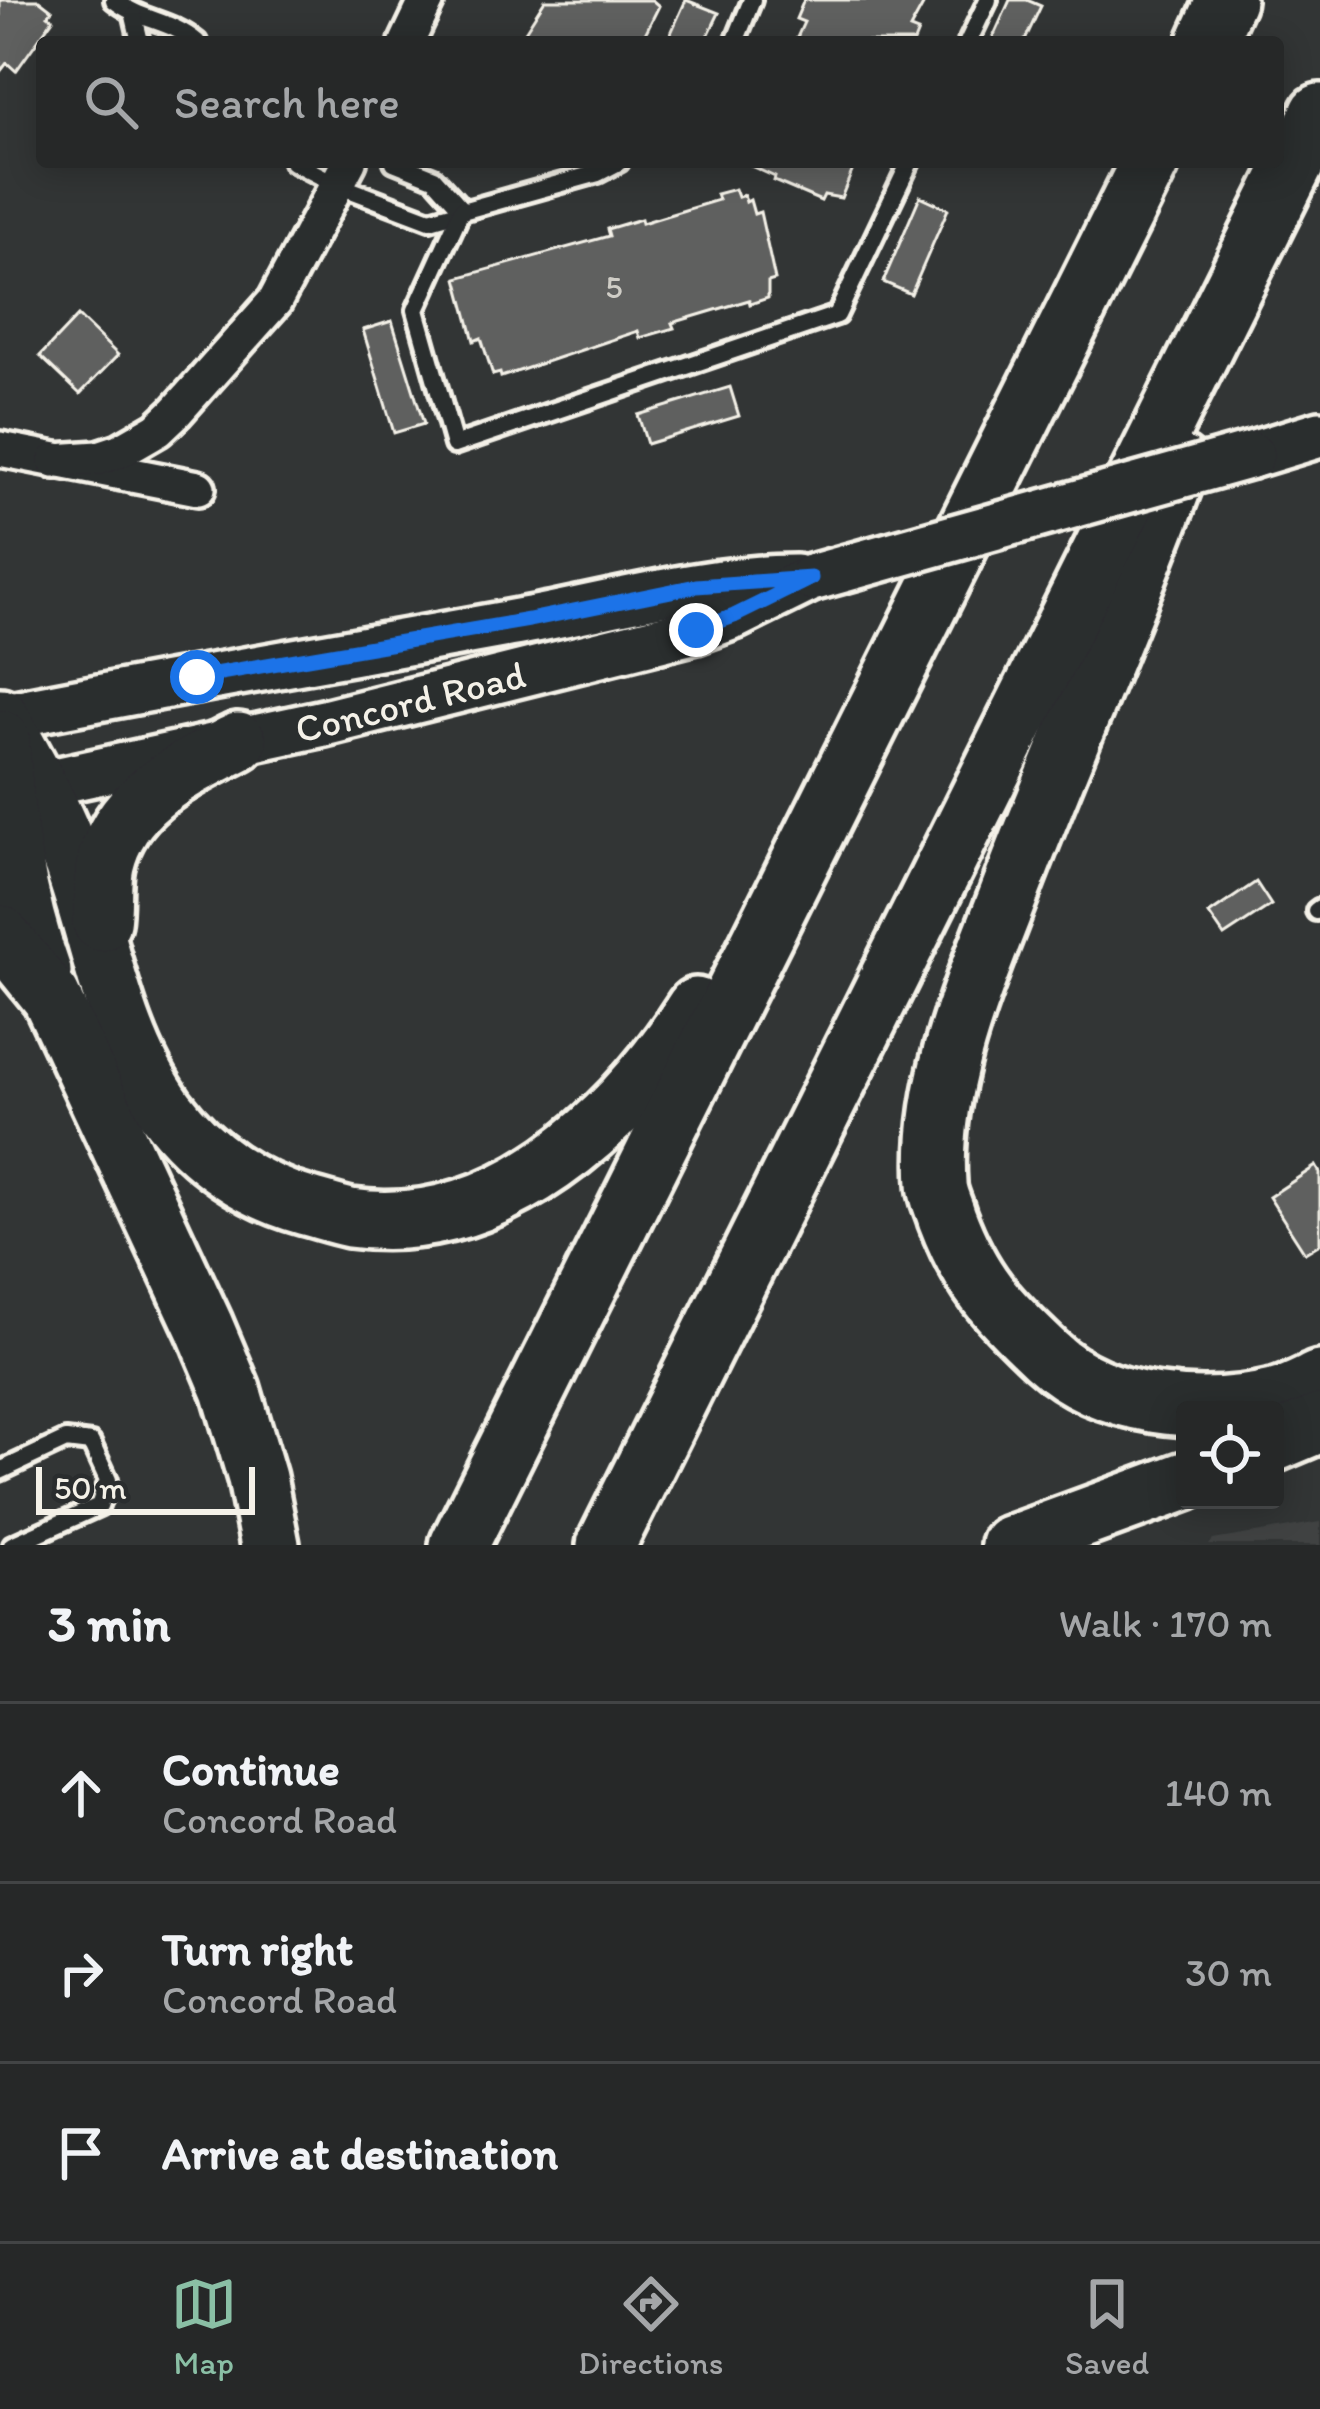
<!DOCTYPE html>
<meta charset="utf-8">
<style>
:root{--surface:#262828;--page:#2e3030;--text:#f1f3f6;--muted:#a4a6a8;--line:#424445;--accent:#8abfa5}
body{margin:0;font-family:Itim,sans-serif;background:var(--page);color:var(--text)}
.controls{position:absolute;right:36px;bottom:36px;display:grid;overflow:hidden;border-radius:12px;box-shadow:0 6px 30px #0003}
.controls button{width:108px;height:108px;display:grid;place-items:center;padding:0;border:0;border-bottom:3px solid var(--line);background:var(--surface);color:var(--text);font:60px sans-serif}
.scale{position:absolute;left:36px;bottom:30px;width:219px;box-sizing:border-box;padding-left:12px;border:6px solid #f4f1e8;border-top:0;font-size:33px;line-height:42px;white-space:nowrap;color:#f4f1e8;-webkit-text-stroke:9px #2a2d2e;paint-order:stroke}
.stop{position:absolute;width:36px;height:36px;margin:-27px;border:9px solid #1a73e8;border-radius:50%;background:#fff}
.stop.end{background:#1a73e8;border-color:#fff;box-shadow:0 3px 12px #0008}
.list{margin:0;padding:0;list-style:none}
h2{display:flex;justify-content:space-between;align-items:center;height:156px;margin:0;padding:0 48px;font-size:51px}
h2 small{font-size:39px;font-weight:400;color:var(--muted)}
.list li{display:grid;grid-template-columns:78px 1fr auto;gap:36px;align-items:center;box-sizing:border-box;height:180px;padding:0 48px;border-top:3px solid var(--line)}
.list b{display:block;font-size:45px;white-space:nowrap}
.list p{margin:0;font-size:39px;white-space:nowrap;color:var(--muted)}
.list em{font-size:39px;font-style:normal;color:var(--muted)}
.icon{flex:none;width:66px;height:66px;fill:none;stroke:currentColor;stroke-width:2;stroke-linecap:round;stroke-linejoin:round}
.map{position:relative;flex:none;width:1320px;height:1545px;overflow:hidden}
.search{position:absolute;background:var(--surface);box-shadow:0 6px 30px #0003;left:36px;right:36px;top:36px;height:132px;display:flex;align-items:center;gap:30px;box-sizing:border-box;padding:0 42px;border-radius:12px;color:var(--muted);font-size:45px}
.sheet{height:696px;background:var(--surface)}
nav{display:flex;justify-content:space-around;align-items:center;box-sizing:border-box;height:168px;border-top:3px solid var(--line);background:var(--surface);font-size:33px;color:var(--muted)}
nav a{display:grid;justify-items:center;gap:6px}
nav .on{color:var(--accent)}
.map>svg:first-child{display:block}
.built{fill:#404242}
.building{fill:#5f605f;stroke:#f4f1e8;stroke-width:3}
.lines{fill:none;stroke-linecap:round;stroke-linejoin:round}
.service-casing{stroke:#f4f1e8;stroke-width:26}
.minor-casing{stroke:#f4f1e8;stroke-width:42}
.secondary-casing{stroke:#f4f1e8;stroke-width:54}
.motorway-casing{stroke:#f4f1e8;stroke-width:66}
.service{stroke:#2a2d2e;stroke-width:16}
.minor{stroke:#2a2d2e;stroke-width:33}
.secondary{stroke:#2a2d2e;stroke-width:45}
.motorway{stroke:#2a2d2e;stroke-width:57}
.secondary-bridge-casing{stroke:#f4f1e8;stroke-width:54;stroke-linecap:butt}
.secondary-bridge{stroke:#2a2d2e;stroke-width:45}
.route{stroke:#1a73e8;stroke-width:15}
.labels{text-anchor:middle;stroke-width:10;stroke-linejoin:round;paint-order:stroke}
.number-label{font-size:33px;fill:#cfcdc6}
.street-label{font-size:39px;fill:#f4f1e8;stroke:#2a2d2e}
</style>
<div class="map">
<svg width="1320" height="1545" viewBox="0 0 1320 1545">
<rect width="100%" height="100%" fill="#323535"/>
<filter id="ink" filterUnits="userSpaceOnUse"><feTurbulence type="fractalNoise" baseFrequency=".00833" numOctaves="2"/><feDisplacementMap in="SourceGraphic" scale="24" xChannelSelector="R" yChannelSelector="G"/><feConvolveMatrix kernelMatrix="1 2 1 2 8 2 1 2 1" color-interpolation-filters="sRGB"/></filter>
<g filter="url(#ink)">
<path class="built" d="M1320,1522V1545H1209L1213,1540Z"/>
<g class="building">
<path d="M0,0H39L52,10L48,15L53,19L16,71L7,63L0,72Z"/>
<path d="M545,0H652L659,6L641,42H535L522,36Z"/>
<path d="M686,0L719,13L705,42H667Z"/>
<path d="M804,0H926L910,29L918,32L914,42H795L804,22L796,19Z"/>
<path d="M1010,0H1027L1041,6L1024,42H991Z"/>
<path d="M753,162H856L841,198L824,195L821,201L774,181L775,177L751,166Z"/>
<path d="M735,189L738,197L744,195L746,202L750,200L754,214L760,212L775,280L768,282V298L750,304L749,300L672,323L674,328L640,338L638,331L501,377L500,373L493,375L481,338L474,341L457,278L609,236L607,229L641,219L642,223L718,200L716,194Z"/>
<path d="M920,196L948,209L911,294L883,282Z"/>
<path d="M78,316L118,355L80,394L40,356Z"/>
<path d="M392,321L424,424L394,433L363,330Z"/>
<path d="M730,387L739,416L647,444L638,415Z"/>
<path d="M1256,882L1271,905L1224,936L1209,914Z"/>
<path d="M1316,1166L1320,1173V1244L1305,1253L1269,1197Z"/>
</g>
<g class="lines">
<defs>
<g id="service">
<path d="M114,0C140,21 171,20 197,42"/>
<path d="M134,16L140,42"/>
<path d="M735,42L752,0"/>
<path d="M968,42L988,0"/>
<path d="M293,162L338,185L430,220L598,173L619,162"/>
<path d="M394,162L434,178L462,209"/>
<path d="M462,209L416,310L454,445L837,315L910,162"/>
<path d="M1316,911L1320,908"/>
<path d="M0,1471L66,1440L91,1443L108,1480L99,1506L12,1545"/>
</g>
<g id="minor">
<path d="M407,42L427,0"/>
<path d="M0,449L198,488"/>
<path d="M55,461L99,458L120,451L158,429L176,412L275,301L349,162"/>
</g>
<g id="secondary">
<path d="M1251,455L1320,434"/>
<path d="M0,717C174,682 349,653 524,621C615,604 703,578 796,578"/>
<path id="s1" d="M9,791L324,723L696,630L734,616L811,578"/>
</g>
<g id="motorway">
<path d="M1207,42L1226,0"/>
<path d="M1180,465C1128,607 1066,745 1012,886C976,981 930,1080 937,1183C937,1195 944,1207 947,1218C971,1282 997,1309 1046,1355C1104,1409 1203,1416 1278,1398C1292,1394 1307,1386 1320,1380"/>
<path d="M0,717C26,764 55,812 73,864C102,946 114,1038 166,1110C201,1157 251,1191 306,1206C321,1210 336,1215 350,1218C499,1239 623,1122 696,1007"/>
<path d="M1,739C5,818 15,897 42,972"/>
<path d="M101,922C104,903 101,884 105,865C120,798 182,771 238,742"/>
<path d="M0,934L51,997L204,1326L231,1390L257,1478L270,1545"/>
<path d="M1275,1442L1320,1423"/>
<path d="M459,1545L1150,162"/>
<path d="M606,1545L1320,113"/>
<path d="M1010,1545L1185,1481"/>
</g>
</defs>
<use href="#service" class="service-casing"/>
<use href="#minor" class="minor-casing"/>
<use href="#secondary" class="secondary-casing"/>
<use href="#motorway" class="motorway-casing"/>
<use href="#service" class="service"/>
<use href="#minor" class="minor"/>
<use href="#secondary" class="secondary"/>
<use href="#motorway" class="motorway"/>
<defs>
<path id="secondary-bridge" d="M811,578L1251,455"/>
</defs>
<use href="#secondary-bridge" class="secondary-bridge-casing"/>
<use href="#secondary-bridge" class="secondary-bridge"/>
</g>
</g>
<g class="lines" filter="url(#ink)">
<path class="route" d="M197,677L529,620L696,586L811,578L734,616L696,630"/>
</g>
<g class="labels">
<g class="number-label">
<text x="614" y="298">5</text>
</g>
<g class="street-label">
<text dy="14" stroke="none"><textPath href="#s1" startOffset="411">Concord Road</textPath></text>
</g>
</g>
</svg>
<div class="controls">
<button><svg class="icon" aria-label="locate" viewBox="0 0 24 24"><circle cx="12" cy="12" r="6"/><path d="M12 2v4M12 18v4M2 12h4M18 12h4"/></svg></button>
</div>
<div class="scale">50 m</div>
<div class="stop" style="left:197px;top:677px"></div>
<div class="stop end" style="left:696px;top:630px"></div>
<div class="search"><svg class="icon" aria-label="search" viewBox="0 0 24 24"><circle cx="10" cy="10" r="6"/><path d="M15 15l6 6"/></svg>Search here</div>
</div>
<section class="sheet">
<h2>3 min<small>Walk · 170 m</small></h2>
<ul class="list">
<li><svg class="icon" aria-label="ahead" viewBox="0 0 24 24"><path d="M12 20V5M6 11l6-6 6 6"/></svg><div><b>Continue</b><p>Concord Road</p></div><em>140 m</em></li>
<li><svg class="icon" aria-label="right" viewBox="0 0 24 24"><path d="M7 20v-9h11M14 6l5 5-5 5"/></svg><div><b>Turn right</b><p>Concord Road</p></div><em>30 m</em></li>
<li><svg class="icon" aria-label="arrive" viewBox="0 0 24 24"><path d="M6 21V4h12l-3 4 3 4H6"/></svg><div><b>Arrive at destination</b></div></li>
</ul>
</section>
<nav>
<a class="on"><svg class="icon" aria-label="map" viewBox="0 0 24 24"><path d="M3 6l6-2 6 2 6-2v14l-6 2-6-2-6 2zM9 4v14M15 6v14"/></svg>Map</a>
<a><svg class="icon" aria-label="directions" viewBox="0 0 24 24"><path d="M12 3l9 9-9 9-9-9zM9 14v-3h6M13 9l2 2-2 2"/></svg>Directions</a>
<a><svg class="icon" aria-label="saved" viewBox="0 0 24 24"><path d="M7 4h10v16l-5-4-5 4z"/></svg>Saved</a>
</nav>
